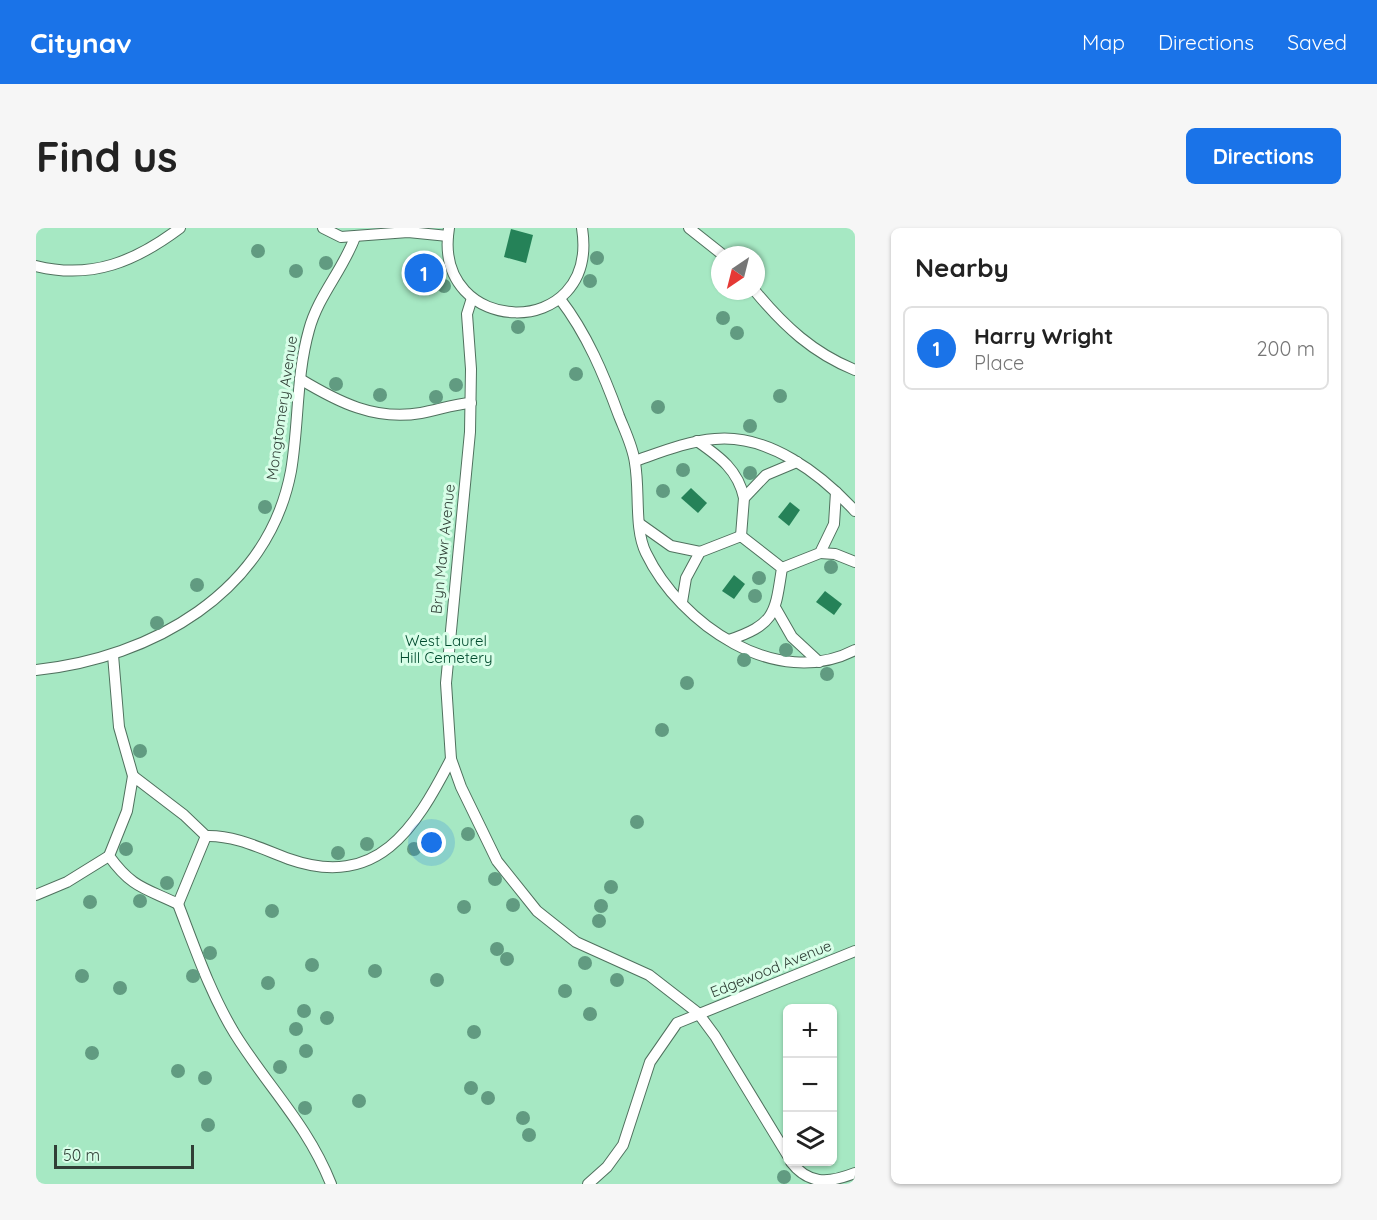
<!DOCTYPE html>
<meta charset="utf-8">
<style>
:root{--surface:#fff;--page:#f6f6f6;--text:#222;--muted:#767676;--line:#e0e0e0;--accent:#1a73e8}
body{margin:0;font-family:Quicksand,sans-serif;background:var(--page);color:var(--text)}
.controls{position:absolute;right:18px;bottom:18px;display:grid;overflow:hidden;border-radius:9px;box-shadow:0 2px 4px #0004}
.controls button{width:54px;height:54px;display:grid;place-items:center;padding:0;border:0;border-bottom:2px solid var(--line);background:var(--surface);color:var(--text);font:30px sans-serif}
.compass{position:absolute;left:675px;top:18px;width:54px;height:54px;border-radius:50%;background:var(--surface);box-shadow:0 2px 4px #0004;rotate:215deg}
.scale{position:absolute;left:18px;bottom:15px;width:140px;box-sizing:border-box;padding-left:6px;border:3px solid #303f36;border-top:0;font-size:16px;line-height:21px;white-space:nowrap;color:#303f36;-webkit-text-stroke:4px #d8fee8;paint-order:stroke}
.you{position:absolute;left:396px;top:615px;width:21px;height:21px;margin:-15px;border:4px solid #fff;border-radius:50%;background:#1a73e8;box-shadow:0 0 0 9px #1a73e833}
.badge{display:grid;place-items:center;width:39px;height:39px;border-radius:50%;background:var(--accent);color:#fff;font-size:20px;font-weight:700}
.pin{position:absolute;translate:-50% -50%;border:3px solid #fff;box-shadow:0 2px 6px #0006}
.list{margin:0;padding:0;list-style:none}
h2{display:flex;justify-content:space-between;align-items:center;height:78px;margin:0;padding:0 24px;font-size:26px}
h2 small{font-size:20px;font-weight:400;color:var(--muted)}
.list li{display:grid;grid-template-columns:39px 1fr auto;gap:18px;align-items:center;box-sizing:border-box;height:84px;margin:0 12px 12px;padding:0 12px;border:2px solid var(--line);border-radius:9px}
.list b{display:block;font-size:22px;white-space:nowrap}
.list p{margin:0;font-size:20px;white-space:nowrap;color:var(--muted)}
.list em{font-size:20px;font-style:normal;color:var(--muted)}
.icon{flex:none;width:33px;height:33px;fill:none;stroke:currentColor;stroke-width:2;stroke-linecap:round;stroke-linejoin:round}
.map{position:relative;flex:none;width:819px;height:956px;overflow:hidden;border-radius:9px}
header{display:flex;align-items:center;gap:36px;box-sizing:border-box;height:84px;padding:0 30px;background:var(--accent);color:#fff}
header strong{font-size:28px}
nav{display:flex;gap:33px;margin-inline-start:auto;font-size:21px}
.intro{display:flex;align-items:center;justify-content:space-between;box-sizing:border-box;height:144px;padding:0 36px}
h1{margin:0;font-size:42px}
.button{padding:15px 27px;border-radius:9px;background:var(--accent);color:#fff;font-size:21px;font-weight:700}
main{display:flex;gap:36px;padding:0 36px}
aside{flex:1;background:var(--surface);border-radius:9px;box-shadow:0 2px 4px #0004}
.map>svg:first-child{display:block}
.green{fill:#a6e8c3;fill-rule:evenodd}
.building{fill:#258258}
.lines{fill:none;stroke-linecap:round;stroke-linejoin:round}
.service-casing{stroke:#50715e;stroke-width:12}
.service{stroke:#fff;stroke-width:10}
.tree{fill:#619b81}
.labels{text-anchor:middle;stroke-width:6;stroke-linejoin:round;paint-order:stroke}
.street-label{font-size:15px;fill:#303f36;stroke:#d8fee8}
.park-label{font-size:15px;fill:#004a2d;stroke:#d8fee8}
</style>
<header>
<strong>Citynav</strong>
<nav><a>Map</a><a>Directions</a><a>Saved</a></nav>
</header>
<div class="intro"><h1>Find us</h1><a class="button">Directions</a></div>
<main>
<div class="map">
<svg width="819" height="956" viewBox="0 0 819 956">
<rect width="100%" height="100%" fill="#d8fee8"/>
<path class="green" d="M0,0H819V956H0ZM684,27H720V63H684ZM752,780H796V934H752Z"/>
<g class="building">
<path d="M475,1L497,7L490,35L468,29Z"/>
<path d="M655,260L671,275L662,285L645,270Z"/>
<path d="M754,274L764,282L753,298L742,289Z"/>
<path d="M698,347L709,356L698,371L686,363Z"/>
<path d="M789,363L806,376L798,387L780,374Z"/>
</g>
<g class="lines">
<defs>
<g id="service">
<path d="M287,0L305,9L372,4L412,8"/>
<path d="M413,0C395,110 564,115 546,0"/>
<path d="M653,0L687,27"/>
<path d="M0,38C56,52 100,33 144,0"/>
<path d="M719,63C748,98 777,125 819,142"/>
<path d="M436,70L431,86L435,141L434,204L410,455L415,531L425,559L461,633L501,683L540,714L613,747L662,785L679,808L752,928"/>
<path d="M524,71C551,106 568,147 583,188C589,203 597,219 599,235C604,263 598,301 610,325C644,396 741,463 819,422"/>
<path d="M264,151C302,174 339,193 385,185C402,182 418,176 435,175"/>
<path d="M661,213C684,229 702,242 708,270"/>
<path d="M599,233C625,224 652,213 679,211C733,206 785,246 819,283"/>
<path d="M604,296L635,318L664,324"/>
<path d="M705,308L708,270L730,247L761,234"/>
<path d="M784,325L799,326L819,334"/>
<path d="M746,340L784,325L798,296L800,264"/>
<path d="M646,374L650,350L664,324L705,308L746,340C739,385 740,396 693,412"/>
<path d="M740,381L756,409L783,434"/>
<path d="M77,427L83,499L97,548"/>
<path d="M0,442C115,430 232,365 255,243C263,196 260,148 273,102C282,68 307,42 319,9"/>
<path d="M97,548L148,587L170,608L142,676C109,660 96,660 73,628L91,583Z"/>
<path d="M170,608C199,607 226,621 253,631C341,662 379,601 415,531"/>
<path d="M0,667L31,654L73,628"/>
<path d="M142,676C159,720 174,765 199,806C232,859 271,896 295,956"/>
<path d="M755,934C772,956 791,956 819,945"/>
<path d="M552,956L571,939L587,917L614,834L641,795L819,723"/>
</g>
</defs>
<use href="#service" class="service-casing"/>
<use href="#service" class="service"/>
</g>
<g class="tree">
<circle cx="222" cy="23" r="7"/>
<circle cx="561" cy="30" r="7"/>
<circle cx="290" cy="35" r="7"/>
<circle cx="260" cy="43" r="7"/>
<circle cx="554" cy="53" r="7"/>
<circle cx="408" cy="58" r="7"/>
<circle cx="687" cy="90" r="7"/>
<circle cx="482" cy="99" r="7"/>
<circle cx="701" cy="105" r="7"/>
<circle cx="540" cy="146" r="7"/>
<circle cx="300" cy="156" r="7"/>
<circle cx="420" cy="157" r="7"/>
<circle cx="344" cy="167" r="7"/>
<circle cx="744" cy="168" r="7"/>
<circle cx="400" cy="169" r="7"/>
<circle cx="622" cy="179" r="7"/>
<circle cx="714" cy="198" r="7"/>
<circle cx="647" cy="242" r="7"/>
<circle cx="714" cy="245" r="7"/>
<circle cx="627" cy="263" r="7"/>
<circle cx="229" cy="279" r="7"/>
<circle cx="795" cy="339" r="7"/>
<circle cx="723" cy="350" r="7"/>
<circle cx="161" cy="357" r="7"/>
<circle cx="719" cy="368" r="7"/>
<circle cx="121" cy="395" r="7"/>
<circle cx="750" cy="422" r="7"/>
<circle cx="708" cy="432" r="7"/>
<circle cx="791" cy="446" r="7"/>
<circle cx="651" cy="455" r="7"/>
<circle cx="626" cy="502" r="7"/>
<circle cx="104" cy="523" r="7"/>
<circle cx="601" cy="594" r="7"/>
<circle cx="432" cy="606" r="7"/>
<circle cx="331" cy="616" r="7"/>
<circle cx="90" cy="621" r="7"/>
<circle cx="378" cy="621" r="7"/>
<circle cx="302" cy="625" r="7"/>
<circle cx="459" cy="651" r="7"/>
<circle cx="131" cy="655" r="7"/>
<circle cx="575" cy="659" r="7"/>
<circle cx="104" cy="673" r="7"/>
<circle cx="54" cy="674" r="7"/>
<circle cx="477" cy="677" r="7"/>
<circle cx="565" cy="678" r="7"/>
<circle cx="428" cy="679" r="7"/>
<circle cx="236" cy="683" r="7"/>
<circle cx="563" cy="693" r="7"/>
<circle cx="461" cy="721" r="7"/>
<circle cx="174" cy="725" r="7"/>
<circle cx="471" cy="731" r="7"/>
<circle cx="549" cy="735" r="7"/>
<circle cx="276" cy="737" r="7"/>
<circle cx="339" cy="743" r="7"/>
<circle cx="46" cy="748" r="7"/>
<circle cx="157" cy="748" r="7"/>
<circle cx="401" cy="752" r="7"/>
<circle cx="581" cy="752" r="7"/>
<circle cx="232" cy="755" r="7"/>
<circle cx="84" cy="760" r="7"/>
<circle cx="529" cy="763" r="7"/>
<circle cx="268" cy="783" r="7"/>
<circle cx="554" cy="786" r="7"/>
<circle cx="291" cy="790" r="7"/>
<circle cx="260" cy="801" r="7"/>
<circle cx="438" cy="804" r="7"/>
<circle cx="270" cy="823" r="7"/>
<circle cx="56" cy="825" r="7"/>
<circle cx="244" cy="839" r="7"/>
<circle cx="142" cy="843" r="7"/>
<circle cx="169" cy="850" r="7"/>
<circle cx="435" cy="860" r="7"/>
<circle cx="452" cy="870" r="7"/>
<circle cx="323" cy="873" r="7"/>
<circle cx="269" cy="880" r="7"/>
<circle cx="487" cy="890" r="7"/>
<circle cx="172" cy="897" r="7"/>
<circle cx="493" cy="907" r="7"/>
<circle cx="748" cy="949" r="7"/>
</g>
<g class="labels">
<g class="street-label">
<text transform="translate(246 180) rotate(-82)" y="5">Mongtomery Avenue</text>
<text transform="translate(407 321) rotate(-84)" y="5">Bryn Mawr Avenue</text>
<text transform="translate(735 741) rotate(-22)" y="5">Edgewood Avenue</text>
</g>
<g class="park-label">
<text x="410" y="418">West Laurel<tspan x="410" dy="17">Hill Cemetery</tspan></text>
</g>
</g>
</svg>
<div class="controls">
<button>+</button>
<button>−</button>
<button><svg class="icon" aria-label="layers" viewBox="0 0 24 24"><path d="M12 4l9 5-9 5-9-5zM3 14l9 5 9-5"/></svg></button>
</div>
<svg class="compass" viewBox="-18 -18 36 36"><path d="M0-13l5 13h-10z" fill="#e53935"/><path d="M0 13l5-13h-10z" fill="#767676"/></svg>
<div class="scale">50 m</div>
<div class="you"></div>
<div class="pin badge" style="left:388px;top:45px">1</div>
</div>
<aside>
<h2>Nearby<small></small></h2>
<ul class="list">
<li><span class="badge">1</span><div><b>Harry Wright</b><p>Place</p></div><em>200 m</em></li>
</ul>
</aside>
</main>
